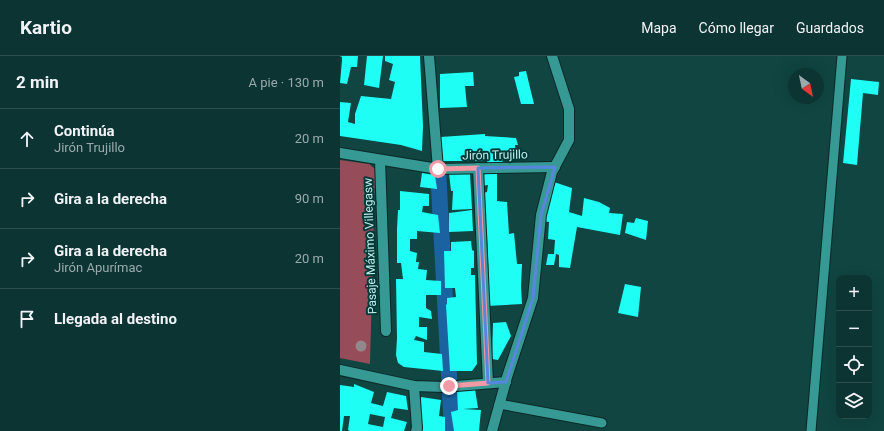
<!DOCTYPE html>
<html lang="es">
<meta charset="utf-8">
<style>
:root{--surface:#0c3432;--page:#1a3f3e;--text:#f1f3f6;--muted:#9aaaac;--line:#2c4f4d}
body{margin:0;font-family:Roboto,sans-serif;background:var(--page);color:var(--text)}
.controls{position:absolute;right:12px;bottom:12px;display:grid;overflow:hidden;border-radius:8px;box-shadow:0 4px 16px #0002}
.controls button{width:36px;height:36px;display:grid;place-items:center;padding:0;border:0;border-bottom:1px solid var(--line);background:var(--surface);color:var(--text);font:20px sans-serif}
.compass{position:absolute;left:448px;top:12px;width:36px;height:36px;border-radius:50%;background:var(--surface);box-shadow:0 4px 16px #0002;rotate:147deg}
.stop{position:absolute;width:12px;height:12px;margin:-9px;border:3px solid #f39aa7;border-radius:50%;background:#fff}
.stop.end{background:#f39aa7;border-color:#fff;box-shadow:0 1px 4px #0008}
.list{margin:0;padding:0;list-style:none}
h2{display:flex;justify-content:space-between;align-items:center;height:52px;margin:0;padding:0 16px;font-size:17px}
h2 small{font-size:13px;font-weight:400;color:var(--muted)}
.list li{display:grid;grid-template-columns:26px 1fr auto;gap:12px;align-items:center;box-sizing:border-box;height:60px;padding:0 16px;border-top:1px solid var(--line)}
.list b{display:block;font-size:15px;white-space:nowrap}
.list p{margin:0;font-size:13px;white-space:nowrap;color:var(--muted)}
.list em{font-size:13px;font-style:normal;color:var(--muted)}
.icon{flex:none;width:22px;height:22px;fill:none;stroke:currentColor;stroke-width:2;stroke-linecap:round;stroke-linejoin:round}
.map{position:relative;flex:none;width:544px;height:375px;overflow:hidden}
header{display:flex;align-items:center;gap:24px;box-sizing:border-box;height:56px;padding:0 20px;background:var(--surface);border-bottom:1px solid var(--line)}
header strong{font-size:19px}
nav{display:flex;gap:22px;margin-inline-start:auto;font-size:14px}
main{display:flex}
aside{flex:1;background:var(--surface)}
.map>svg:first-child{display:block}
.green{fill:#974c59}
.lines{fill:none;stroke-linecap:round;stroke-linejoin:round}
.canal{stroke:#1b62a1;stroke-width:16}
.building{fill:#1ffef5;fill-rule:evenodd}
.lane-casing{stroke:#0a2927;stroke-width:11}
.street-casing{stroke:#0a2927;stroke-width:12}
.lane{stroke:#379993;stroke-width:9}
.street{stroke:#379993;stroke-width:10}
.tree{fill:#93898c}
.route{stroke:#f39aa7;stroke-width:5}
.marked{fill:none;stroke:#5786df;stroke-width:3;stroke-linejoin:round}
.labels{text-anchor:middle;stroke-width:4;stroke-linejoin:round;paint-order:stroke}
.street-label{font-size:12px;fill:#c3eeeb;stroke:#013a38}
</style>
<header>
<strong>Kartio</strong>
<nav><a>Mapa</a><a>Cómo llegar</a><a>Guardados</a></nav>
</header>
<main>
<aside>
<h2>2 min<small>A pie · 130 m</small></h2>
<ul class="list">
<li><svg class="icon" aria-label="ahead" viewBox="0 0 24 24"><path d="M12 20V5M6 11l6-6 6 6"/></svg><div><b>Continúa</b><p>Jirón Trujillo</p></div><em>20 m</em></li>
<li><svg class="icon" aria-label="right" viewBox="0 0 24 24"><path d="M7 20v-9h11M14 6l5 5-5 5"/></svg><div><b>Gira a la derecha</b></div><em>90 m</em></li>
<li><svg class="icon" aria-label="right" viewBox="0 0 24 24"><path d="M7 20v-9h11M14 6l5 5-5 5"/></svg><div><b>Gira a la derecha</b><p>Jirón Apurímac</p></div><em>20 m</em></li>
<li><svg class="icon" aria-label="arrive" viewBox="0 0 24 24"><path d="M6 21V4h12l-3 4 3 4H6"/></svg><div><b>Llegada al destino</b></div></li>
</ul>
</aside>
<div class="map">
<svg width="544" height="375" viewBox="0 0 544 375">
<rect width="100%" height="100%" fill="#104542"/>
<path class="green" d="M0,104L29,108L35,113L30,308L0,302Z"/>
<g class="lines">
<path class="canal" d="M98,113L112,375"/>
</g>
<g class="building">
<path d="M0,0H18L17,11H11L7,28L0,27L2,5V1Z"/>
<path d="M27,0H43L39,32L24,29Z"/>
<path d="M45,0H80L83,70L82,95L61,89L0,80V46L11,47L8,66L15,68V58L21,40L51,43L55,26L49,24L53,8L45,5Z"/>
<path d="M186,15L194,48H181L174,21L179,20V16Z"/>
<path d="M133,16L134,30H125L127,51L100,52V18Z"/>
<path d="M511,23L539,26L538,39L523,37L517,109L503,107Z"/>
<path d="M145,78V80L176,82L178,89H175L176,102L162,104L163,107L148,108L147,105H103L100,81Z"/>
<path d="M147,116L157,117V145L167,146L169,178L174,177L177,208H182L181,230L182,248L147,250V230H149L147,179L142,137L147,136L148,129L142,130L141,119L146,118Z"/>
<path d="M82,117L95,119L97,133L80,131Z"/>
<path d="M109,117L130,118L132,153L112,154L113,135H111Z"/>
<path d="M211,125L232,132L229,156L242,160L244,142L259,146L270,152L269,157L283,158L280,179L237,171L230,212L219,211V199L216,198L214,209H206L208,198H214L215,184L208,183L209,166L201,165Z"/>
<path d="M60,135L89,138V150H83L82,156L98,159L100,177L77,175V183H70V195L77,197L76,206H79L78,213L87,214L86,224L101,225V239H86V252L91,255L92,263L79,261V271H87V284L76,280L74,284L84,286V296L102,298L103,315L64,311L58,307L56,299L57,282L56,223H63L61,207H57V173L58,154H60Z"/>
<path d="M132,154L133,175L109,176V157Z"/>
<path d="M296,162L308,165L306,184L285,177L287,166L294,167Z"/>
<path d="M131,185L132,194L134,195V212H131V219H135L137,308L132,315H110L106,249L107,248V242L116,241L115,232H105L104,195H111V186Z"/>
<path d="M285,228L301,231L298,261L278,257Z"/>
<path d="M166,266L171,280L158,304L152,303L153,267Z"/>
<path d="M14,328L34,336L31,347L43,350L47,336L66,340L68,354L54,352L51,362L67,366L64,375H10L8,374L10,360H4L2,375H0V329L14,331ZM30,358L45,361L43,371L28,368Z"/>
<path d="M135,333L138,352L123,353L141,354L139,375H114L111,356L118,354L117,334Z"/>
<path d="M81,341L101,344L99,360L105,361V375H80Z"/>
</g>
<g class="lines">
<defs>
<g id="lane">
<path d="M159,348L262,367"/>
<path d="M471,375L502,0"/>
</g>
<g id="street">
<path d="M89,0L98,113"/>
<path d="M0,97L98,113L215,111"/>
<path d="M40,104L46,275"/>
<path d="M138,112L148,327"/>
<path d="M0,314L74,330L104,331L166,326"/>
<path d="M74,330L77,372L76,375"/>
<path d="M152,375L167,321L193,242L201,159L212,116L229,84V53L212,0"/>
</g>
</defs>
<use href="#lane" class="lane-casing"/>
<use href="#street" class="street-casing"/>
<use href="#lane" class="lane"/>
<use href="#street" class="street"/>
</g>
<circle class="tree" cx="21" cy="290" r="5.5"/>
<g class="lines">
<path class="route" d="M98,113L138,112L148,327L109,330"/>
</g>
<path class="marked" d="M215,111L201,159L193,242L166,326L148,327L138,112Z"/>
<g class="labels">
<g class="street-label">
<text transform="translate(155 99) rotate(-1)" y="4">Jirón Trujillo</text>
<text transform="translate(30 190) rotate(-92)" y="4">Pasaje Máximo Villegasw</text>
</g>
</g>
</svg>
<div class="controls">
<button>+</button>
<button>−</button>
<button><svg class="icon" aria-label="locate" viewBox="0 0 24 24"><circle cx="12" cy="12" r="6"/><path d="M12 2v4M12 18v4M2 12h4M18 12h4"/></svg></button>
<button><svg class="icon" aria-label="layers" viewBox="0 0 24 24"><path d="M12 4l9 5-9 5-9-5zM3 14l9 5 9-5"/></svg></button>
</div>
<svg class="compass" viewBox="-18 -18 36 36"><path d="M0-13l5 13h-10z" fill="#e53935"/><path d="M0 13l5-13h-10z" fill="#9aaaac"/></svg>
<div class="stop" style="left:98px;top:113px"></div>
<div class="stop end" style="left:109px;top:330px"></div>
</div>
</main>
